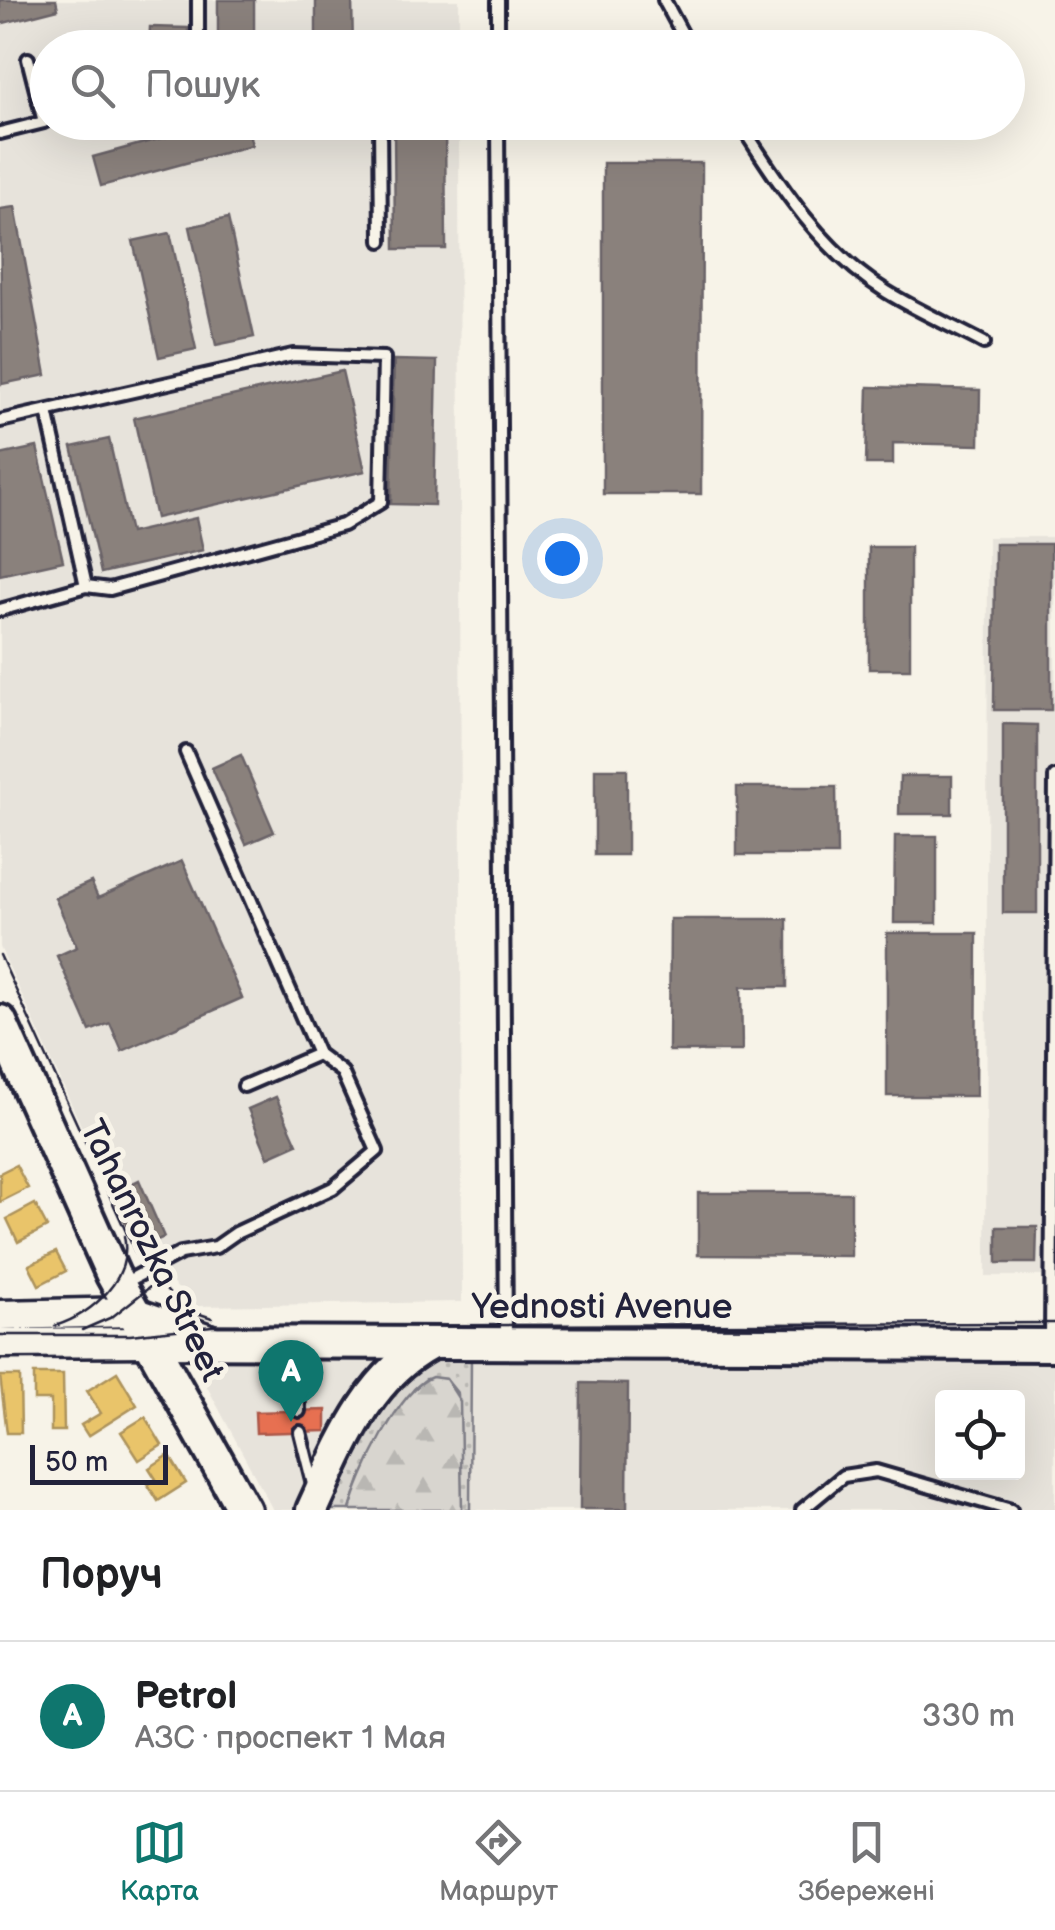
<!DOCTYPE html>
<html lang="uk">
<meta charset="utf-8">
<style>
:root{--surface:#fff;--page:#f6f6f6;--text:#202124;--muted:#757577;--line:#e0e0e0;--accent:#0f766e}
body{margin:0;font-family:"Balsamiq Sans",sans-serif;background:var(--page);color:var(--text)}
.controls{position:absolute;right:30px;bottom:30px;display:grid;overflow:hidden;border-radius:10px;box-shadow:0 10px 40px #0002}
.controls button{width:90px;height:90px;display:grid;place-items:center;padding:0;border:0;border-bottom:2px solid var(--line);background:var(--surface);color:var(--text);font:50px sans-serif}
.scale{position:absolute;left:30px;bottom:25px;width:138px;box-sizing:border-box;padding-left:10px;border:5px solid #22223b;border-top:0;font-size:28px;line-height:35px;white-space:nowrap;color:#22223b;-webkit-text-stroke:8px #f7f3e8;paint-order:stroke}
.you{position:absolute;left:562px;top:558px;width:35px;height:35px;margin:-25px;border:8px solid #fff;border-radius:50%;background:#1a73e8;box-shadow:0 0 0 15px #1a73e833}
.badge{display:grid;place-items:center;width:65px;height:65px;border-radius:50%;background:var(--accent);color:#fff;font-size:32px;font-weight:700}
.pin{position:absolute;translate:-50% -82px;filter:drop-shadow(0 2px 5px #0008)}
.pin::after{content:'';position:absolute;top:52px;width:35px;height:30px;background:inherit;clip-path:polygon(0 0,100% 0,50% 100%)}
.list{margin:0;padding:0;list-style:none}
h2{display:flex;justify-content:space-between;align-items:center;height:130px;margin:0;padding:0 40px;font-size:42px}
h2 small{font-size:32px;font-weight:400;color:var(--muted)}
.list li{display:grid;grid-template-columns:65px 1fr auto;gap:30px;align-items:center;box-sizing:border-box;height:150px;padding:0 40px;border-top:2px solid var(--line)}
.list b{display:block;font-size:38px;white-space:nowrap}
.list p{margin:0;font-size:32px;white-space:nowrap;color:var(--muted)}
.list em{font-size:32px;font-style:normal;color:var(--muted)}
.icon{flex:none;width:55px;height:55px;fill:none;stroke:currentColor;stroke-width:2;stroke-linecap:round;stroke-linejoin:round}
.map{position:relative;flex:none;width:1055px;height:1510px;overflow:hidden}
.search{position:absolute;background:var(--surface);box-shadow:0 10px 40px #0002;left:30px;right:30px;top:30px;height:110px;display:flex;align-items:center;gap:25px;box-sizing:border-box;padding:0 35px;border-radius:55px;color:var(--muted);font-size:38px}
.sheet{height:280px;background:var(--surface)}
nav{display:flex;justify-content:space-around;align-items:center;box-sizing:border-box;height:140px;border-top:2px solid var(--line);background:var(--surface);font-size:28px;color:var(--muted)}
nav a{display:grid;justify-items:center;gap:5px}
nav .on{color:var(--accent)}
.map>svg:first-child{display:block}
.built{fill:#e7e3db;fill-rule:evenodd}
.grass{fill:url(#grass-dots);stroke:#7d7c85;stroke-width:2.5}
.forest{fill:url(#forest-firs);stroke:#7d7c85;stroke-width:2.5}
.homes{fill:#e9c46a;stroke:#ad935c;stroke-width:2.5}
.shops{fill:#e76f51;stroke:#ac584a;stroke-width:2.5}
.industry{fill:#8a817c;stroke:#6b6468;stroke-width:2.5}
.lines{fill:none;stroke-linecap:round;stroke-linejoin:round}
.service-casing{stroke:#22223b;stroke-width:18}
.secondary-casing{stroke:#22223b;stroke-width:35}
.primary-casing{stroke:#22223b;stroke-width:38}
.trunk-casing{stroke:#22223b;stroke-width:40}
.service{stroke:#f7f3e8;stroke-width:10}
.secondary{stroke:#f7f3e8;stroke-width:28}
.primary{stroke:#f7f3e8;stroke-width:30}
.trunk{stroke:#f7f3e8;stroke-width:32}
.tram{stroke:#22223b;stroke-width:2.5}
.labels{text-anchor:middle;stroke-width:10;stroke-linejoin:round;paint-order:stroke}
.street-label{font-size:35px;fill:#22223b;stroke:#f7f3e8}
</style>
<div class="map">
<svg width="1055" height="1510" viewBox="0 0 1055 1510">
<defs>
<pattern id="grass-dots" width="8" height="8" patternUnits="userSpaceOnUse" patternTransform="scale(2.5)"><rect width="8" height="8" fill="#d8d5cf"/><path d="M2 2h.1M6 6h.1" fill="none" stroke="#b9b7b3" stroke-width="1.8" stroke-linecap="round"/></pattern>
<pattern id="forest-firs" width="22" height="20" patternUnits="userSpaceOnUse" patternTransform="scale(2.5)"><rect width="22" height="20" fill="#d8d5cf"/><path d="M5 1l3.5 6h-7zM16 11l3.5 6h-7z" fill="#b9b7b3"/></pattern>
</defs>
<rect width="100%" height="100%" fill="#f7f3e8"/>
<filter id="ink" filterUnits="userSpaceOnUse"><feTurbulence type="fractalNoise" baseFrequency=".01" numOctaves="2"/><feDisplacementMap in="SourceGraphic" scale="20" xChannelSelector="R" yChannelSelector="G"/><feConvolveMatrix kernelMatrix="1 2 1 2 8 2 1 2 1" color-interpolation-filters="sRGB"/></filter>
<g filter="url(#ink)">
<g class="built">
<path d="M0,0H459V47L48,48V122L459,123L462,1302L196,1306L137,1249L0,947Z"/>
<path d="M988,537H1055V1276H986Z"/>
<path d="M189,1353L414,1354L326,1510H273Z"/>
<path d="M471,1354L1055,1356V1510H470ZM942,1398H1018V1472H942Z"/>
</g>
<path class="grass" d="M414,1354H471L470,1510H462L458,1394L446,1379H426L414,1389L360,1480L350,1510H326Z"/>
<path class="forest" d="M432,1377L446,1379L460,1401L462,1510H350C359,1476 399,1389 432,1377Z"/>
<g class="homes">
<path d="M16,1165L28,1188L0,1202V1173Z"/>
<path d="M35,1204L47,1227L18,1242L7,1219Z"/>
<path d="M56,1252L66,1271L39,1285L29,1265Z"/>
<path d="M117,1372L137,1405L88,1436L81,1425L101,1413L87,1391Z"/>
<path d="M34,1374H63L64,1431H51V1400H34Z"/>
<path d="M0,1376H20L21,1433H7Z"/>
<path d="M145,1417L162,1445L139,1460L121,1432Z"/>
<path d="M169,1455L186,1483L158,1501L148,1485L156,1479L149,1468Z"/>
</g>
<path class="shops" d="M326,1410V1431L256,1433L255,1412Z"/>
<g class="industry">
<path d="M0,0H56L58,9L0,24Z"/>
<rect x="218" y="0" width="36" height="42"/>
<path d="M316,0H352L353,48H316Z"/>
<path d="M150,27L188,28L187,48H149Z"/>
<path d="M221,122H246L252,145L101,186L93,157Z"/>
<path d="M394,122H445L446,249H395Z"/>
<path d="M603,163H702L701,494H603Z"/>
<path d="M15,207L46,375L2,384L0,209Z"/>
<path d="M228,218L254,337L216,345L190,227Z"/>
<path d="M170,233L196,349L159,357L133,241Z"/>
<path d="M394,360L437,361L434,505L391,504Z"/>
<path d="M342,371L365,471L156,518L134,418Z"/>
<path d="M868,387L980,390L979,445L893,443V464H866Z"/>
<path d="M109,439L130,533L196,518L203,550L101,573L72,447Z"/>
<path d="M37,447L63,561L0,575V455Z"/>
<path d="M995,544H1051V710H994Z"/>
<rect x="869" y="547" width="41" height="122"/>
<path d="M1003,724L1037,725V913H1003Z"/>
<path d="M241,755L274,832L246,844L212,768Z"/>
<rect x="595" y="769" width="32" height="86"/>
<path d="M900,776H952V814H899Z"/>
<path d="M737,787H836L837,855H737Z"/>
<path d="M895,836H937V923H894Z"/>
<path d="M182,861L242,998L122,1051L110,1023L90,1031L57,956L77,947L55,898L91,882L98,898Z"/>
<path d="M670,919H787V987H741L742,1051H669Z"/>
<path d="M887,933H977L976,1096H887Z"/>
<path d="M276,1097L297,1144L268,1157L248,1109Z"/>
<path d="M139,1180L164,1237L137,1249L112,1193Z"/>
<path d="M698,1193H851V1256L698,1255Z"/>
<path d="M997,1227H1037L1036,1263H997Z"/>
<path d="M581,1383L628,1384L627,1509H580Z"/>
</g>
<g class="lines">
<defs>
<g id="service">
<path d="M198,0V48"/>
<path d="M664,0L690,48"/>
<path d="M498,48V0"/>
<path d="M380,122L381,241"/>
<path d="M498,122L506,1341"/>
<path d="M739,122C780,186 821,251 887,292C918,311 952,326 984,343"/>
<path d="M0,133L44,122L28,59"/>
<path d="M47,411L86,586"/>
<path d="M0,421L293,355L384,358L381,502L343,525L110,589L86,586L0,610"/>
<path d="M244,1086L318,1054"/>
<path d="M124,1283L181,1253L216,1247L236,1233L333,1188L377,1151L342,1072L318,1054L186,752"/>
<path d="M1051,1341L1055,777"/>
<path d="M297,1347L299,1411"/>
<path d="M300,1432L314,1488"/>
<path d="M802,1510L843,1476L876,1471L1011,1510"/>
</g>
<g id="secondary">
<path d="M0,1315L133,1312L209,1339"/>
<path d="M0,1343L150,1342"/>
</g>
<g id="primary">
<path d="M150,1342L1055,1345"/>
<path d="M312,1510C341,1448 366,1378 430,1344"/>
</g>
<path id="trunk" d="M0,1022L113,1275L244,1510"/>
</defs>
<use href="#service" class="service-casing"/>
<use href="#secondary" class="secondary-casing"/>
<use href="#primary" class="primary-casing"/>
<use href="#trunk" class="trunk-casing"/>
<use href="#service" class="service"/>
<use href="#secondary" class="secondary"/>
<use href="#primary" class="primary"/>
<use href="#trunk" class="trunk"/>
<g class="tram">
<path d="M0,955L138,1258L182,1308L212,1318"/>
<path d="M55,1326C92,1314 133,1279 124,1236"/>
<path d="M82,1330L112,1317L165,1275"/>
<path d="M0,1335H130L212,1326L1055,1323"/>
</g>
</g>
</g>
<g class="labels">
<g class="street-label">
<text transform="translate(153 1250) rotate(64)" y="12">Tahanrozka Street</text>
<text x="602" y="1318">Yednosti Avenue</text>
</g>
</g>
</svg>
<div class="controls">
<button><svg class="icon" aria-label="locate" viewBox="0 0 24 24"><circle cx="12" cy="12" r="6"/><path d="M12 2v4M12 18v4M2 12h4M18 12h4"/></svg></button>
</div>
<div class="scale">50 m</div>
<div class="you"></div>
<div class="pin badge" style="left:291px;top:1422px">A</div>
<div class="search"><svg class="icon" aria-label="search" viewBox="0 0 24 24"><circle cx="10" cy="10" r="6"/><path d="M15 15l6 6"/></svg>Пошук</div>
</div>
<section class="sheet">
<h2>Поруч<small></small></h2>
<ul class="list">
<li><span class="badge">A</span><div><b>Petrol</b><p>АЗС · проспект 1 Мая</p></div><em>330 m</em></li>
</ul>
</section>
<nav>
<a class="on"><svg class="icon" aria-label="map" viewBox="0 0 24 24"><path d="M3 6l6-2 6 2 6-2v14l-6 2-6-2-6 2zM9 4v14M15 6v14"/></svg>Карта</a>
<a><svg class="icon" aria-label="directions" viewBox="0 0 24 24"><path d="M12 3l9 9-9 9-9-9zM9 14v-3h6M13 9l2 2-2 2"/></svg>Маршрут</a>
<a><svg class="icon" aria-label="saved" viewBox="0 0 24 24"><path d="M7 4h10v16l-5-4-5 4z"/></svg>Збережені</a>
</nav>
